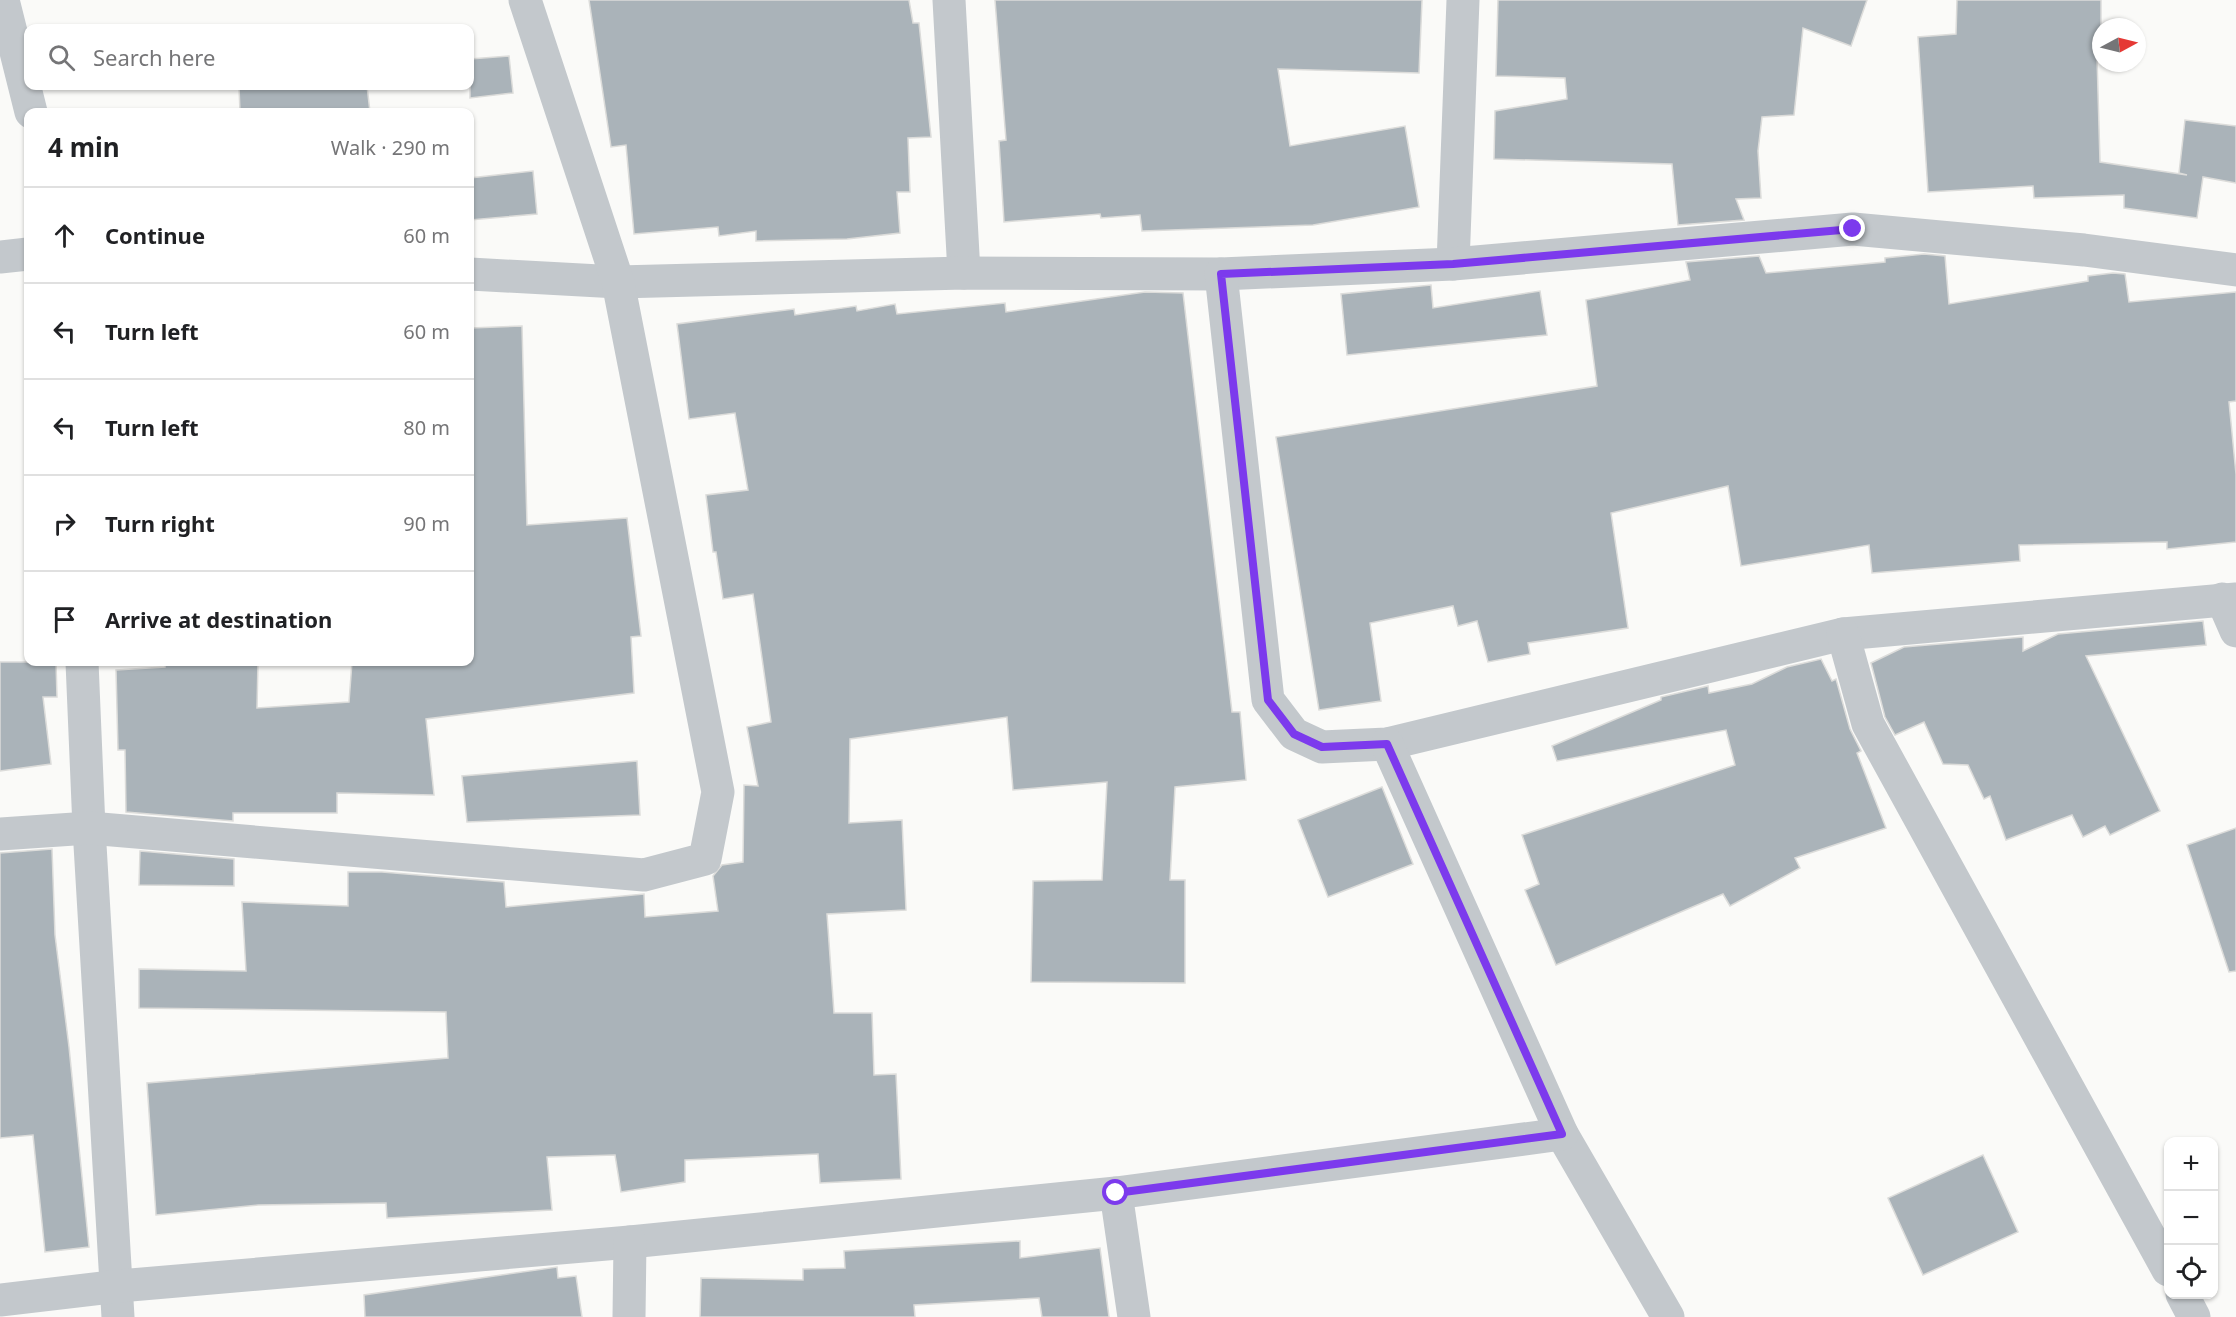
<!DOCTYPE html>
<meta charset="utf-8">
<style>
:root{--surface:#fff;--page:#f6f6f6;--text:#202124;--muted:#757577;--line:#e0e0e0}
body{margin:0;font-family:"Noto Sans",sans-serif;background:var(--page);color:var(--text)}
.controls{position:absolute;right:18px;bottom:18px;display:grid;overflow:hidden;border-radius:12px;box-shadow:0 2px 4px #0004}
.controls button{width:54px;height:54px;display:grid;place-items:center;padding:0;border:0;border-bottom:2px solid var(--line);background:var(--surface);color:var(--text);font:30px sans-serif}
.compass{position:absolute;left:2092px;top:18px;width:54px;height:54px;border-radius:50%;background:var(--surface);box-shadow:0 2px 4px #0004;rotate:83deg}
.stop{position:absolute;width:18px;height:18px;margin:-14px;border:4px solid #7c3aed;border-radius:50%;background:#fff}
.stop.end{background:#7c3aed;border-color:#fff;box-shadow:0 2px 6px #0008}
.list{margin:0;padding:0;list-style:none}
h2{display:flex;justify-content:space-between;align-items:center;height:78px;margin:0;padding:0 24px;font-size:26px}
h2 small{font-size:20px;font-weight:400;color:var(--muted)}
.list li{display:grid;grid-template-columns:39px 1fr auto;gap:18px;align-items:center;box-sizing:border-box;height:96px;padding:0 24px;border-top:2px solid var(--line)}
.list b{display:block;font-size:22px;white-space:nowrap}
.list em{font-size:20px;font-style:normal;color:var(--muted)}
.icon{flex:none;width:33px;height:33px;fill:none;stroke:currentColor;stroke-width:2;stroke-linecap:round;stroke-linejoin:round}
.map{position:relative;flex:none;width:2236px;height:1317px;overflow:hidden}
.search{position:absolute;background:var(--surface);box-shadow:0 2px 4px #0004;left:24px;top:24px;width:450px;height:66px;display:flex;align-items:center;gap:15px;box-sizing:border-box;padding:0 21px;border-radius:12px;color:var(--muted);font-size:22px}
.panel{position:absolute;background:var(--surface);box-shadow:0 2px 4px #0004;left:24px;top:108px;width:450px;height:558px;border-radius:12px}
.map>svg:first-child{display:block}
.building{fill:#aab3b9;stroke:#dcdcda;stroke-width:1.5}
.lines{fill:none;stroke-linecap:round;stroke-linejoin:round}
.minor{stroke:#c3c8cc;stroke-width:33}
.route{stroke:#7c3aed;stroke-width:8}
</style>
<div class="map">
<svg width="2236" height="1317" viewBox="0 0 2236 1317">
<rect width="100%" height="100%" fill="#fafaf8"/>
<g class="building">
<path d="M589,0H909L913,23H919L931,137L908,138L910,192H897L900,233L847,239L756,241V231L719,236L718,227L634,234L626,145L611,147Z"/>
<path d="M995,0H1422L1419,73L1278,69L1290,146L1405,126L1419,207L1313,225L1142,231L1140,215L1101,218L1100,214L1004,222L999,141L1006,140Z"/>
<path d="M1498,0H1867L1851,46L1803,28L1794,115L1762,117L1758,151L1761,198L1736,199L1744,220L1678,225L1672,164L1494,159L1495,111L1567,99L1565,78L1496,76Z"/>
<path d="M1957,0H2101V57H2097L2100,162L2187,175L2179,173L2185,120L2236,126V183L2203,177L2197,218L2124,208V195L2034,198L2033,186L1928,192L1918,37L1956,34Z"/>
<path d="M509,56L513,93L470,98V59Z"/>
<path d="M256,86H367L370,112H240L239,87Z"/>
<path d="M533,171L537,214L470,220V178Z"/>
<path d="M1924,254L1945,256L1949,304L2088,281V276L2113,273L2125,274L2129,302L2236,292V401L2229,402L2236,474V542L2167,549V542L2019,545L2020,561L1872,573L1869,545L1741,566L1728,486L1611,513L1628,628L1528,643L1530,654L1488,662L1477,621L1458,626L1453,606L1370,623L1381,701L1319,710L1276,437L1597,386L1586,300L1690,280L1686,262L1759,256L1766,273L1885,262V258Z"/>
<path d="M1431,285L1433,308L1540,291L1547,335L1347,355L1341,294Z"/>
<path d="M1145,292L1183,293L1232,712H1240L1246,780L1175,787L1170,880H1185V983L1031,982L1033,881L1102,880L1107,782L1013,790L1007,717L850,739L849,823L902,820L906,910L827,914L834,1013H872L874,1075L896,1074L901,1179L820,1183L818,1154L685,1160V1182L621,1192L615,1155L547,1157L552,1210L387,1218L386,1203L258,1205L156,1215L147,1083L448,1058L446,1012L139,1008V969L246,971L242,902L348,906V872H382L504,882L506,907L644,894L645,917L718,911L713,876L722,865L743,862L744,785L758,786L747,727L771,722L753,594L723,599L716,552H713L706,495L748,490L735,413L689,419L677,324L794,309L795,315L856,306L857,311L895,304L897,314L1005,303L1006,312Z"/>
<path d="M522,326L527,525L627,518L641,636L631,637L634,693L426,719L434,795L337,793V813H233V821L126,812L125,750H118L116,670L165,667V662H258L257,708L349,702L352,662H470V328Z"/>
<path d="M2203,621L2206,645L2086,656L2160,811L2110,835L2105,826L2083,837L2072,815L2006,840L1990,796L1984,799L1968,765L1943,764L1924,722L1895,735L1885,717L1871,663L1904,647L2023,637V651L2058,634Z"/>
<path d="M1821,659L1832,681L1836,679L1850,729L1861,751L1857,753L1886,828L1795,858L1800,868L1730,906L1723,894L1556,965L1525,890L1539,884L1522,835L1735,765L1726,730L1557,761L1552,746L1661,700V697L1708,686L1709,693L1752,684L1787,667Z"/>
<path d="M0,662H56L57,697H43L51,764L0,771Z"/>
<path d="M637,761L640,815L467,822L462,776Z"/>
<path d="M1382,787L1413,864L1328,897L1298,820Z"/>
<path d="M2236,828V971L2229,972L2187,845Z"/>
<path d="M52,849L55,935L69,1047L89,1247L45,1252L33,1135L0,1138V853Z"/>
<path d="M140,851L234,859V886L139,885Z"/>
<path d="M1983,1155L2018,1232L1923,1275L1888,1198Z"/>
<path d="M1020,1241V1258L1100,1248L1109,1317H1042L1039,1298L914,1305L915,1317H700L701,1278L803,1280V1269L845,1268L844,1251Z"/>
<path d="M557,1267L558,1278L576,1276L582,1317H365L364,1295Z"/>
</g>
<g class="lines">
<g class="minor">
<path d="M3,0L31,112"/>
<path d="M949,0L964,273"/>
<path d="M0,257L28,254"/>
<path d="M1453,264L1463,0"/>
<path d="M470,274L618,282L964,273L1221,274L1453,264L1853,229L2084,250L2236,270"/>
<path d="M1221,274L1268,700L1294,734L1322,747L1387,744L1843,634L2236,599"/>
<path d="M2222,599L2236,631"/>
<path d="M1843,634L1868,724L2168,1270"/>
<path d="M82,662L89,828L118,1317"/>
<path d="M1387,744L1562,1134L1668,1317"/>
<path d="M0,834L89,828L644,875L705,859L718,792L618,282L525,0"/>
<path d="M1116,1193L1134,1317"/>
<path d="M2182,1294L2194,1317"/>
<path d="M0,1300L119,1286L630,1242L1116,1193L1562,1134"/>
<path d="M629,1317L630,1242"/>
</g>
</g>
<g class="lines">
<path class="route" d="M1116,1193L1562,1134L1387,744L1322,747L1294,734L1268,700L1221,274L1453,264L1853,229"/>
</g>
</svg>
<div class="controls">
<button>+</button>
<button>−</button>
<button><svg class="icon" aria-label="locate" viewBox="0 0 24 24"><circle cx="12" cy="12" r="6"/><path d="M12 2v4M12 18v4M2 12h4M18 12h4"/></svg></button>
</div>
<svg class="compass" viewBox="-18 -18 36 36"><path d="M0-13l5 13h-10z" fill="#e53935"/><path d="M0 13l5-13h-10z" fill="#757577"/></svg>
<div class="stop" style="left:1116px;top:1193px"></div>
<div class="stop end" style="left:1853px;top:229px"></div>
<div class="search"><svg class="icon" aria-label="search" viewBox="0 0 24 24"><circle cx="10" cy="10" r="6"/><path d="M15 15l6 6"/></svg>Search here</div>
<section class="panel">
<h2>4 min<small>Walk · 290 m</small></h2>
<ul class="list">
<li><svg class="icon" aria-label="ahead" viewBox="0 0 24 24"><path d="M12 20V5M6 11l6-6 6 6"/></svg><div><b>Continue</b></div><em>60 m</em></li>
<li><svg class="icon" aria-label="left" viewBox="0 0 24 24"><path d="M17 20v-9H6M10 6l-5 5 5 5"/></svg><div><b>Turn left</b></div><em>60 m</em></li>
<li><svg class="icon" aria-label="left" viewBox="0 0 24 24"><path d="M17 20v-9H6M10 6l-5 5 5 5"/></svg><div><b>Turn left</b></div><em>80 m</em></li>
<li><svg class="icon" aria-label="right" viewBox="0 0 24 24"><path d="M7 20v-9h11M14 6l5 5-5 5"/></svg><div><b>Turn right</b></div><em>90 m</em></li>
<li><svg class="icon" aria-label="arrive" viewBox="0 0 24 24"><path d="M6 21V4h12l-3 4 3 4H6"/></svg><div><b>Arrive at destination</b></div></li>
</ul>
</section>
</div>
